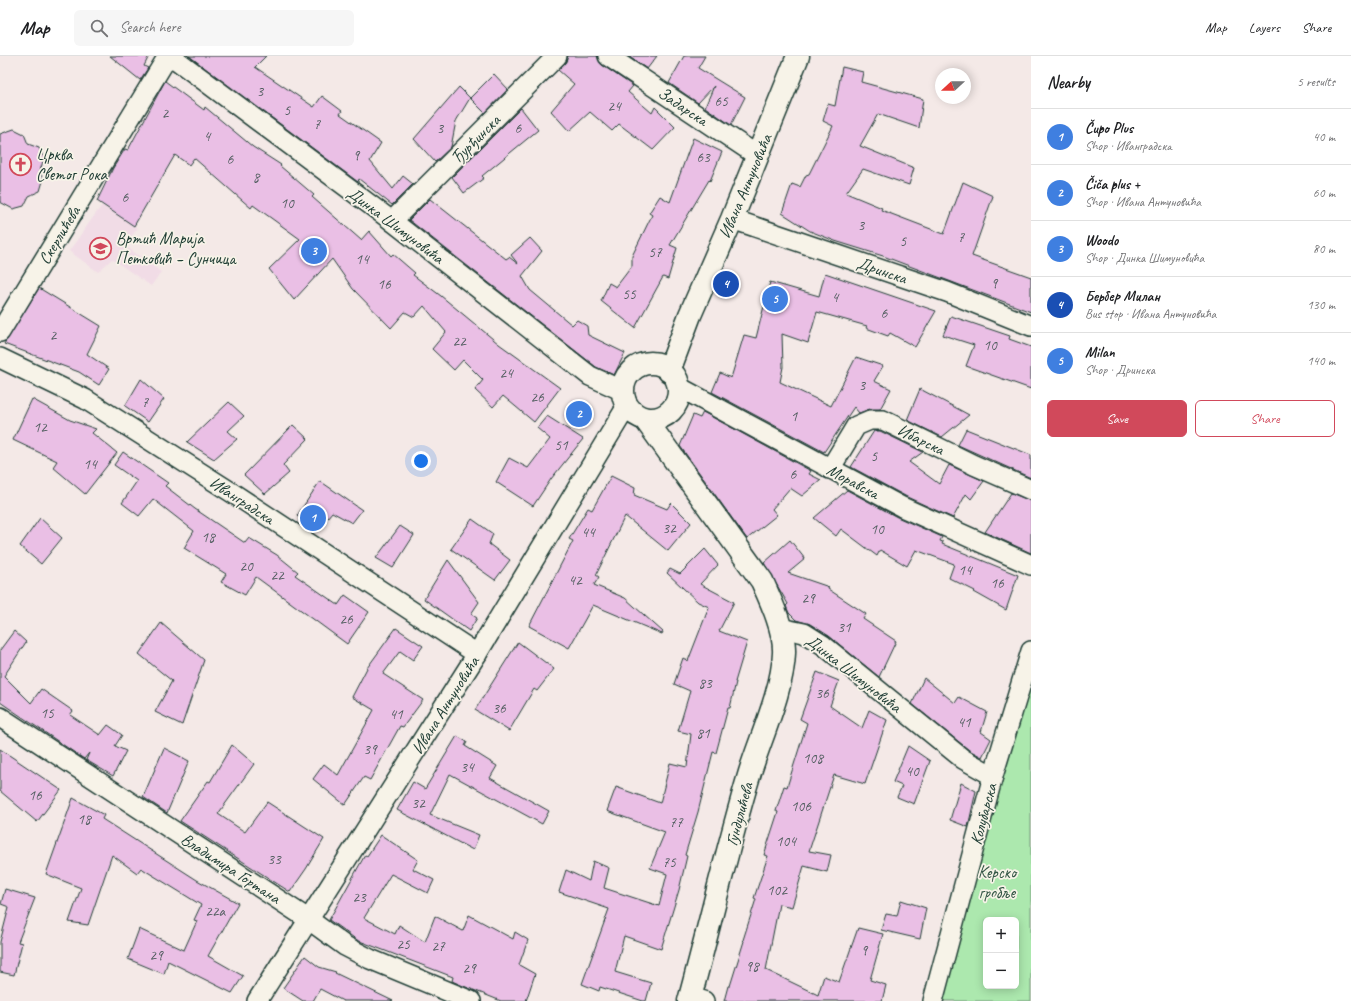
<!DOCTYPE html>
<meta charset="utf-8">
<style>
:root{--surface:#fff;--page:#f6f6f6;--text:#202124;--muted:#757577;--line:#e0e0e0;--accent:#d1495b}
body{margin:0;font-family:Caveat,sans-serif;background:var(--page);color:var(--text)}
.controls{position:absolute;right:12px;bottom:12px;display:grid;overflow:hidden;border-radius:6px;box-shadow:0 2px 10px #0003}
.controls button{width:36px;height:36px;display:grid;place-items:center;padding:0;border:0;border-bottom:1px solid var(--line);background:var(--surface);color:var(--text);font:20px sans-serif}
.compass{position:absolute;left:935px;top:12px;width:36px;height:36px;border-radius:50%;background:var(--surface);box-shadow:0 2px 10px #0003;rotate:249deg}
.you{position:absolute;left:421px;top:405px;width:14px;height:14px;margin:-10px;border:3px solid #fff;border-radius:50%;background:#1a73e8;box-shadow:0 0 0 6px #1a73e833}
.badge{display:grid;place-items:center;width:26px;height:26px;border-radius:50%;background:var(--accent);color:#fff;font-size:13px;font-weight:700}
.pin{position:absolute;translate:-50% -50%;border:2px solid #fff;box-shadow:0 1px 4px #0006}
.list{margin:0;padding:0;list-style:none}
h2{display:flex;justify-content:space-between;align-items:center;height:52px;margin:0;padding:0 16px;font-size:17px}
h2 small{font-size:13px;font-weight:400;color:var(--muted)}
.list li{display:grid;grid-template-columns:26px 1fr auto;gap:12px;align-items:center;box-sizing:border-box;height:56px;padding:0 16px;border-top:1px solid var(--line)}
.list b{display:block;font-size:15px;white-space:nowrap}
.list p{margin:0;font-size:13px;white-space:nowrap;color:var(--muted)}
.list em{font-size:13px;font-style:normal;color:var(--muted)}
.actions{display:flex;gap:8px;padding:12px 16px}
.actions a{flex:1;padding:9px 0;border:1px solid var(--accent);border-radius:6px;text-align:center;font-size:14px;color:var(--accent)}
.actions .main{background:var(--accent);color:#fff}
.icon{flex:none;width:22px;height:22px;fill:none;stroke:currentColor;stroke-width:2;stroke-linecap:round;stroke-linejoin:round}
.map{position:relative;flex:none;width:1031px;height:945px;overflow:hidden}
header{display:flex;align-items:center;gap:24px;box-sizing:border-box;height:56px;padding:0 20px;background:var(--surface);border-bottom:1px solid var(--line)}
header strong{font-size:19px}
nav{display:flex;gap:22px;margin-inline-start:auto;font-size:14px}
.search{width:280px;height:36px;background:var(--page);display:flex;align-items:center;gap:10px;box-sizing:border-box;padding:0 14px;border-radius:6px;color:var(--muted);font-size:15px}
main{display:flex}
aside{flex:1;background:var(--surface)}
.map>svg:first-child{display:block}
.built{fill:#f1dce6}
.green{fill:#ace8ae;stroke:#669271;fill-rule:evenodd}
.building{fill:#eabfe5;stroke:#1f3d34}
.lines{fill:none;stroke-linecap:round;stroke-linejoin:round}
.minor-casing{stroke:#1f3d34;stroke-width:22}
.tertiary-casing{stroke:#1f3d34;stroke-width:25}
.minor{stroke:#f7f3e8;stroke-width:19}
.tertiary{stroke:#f7f3e8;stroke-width:22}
.labels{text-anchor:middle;stroke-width:3.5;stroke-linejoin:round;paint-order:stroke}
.number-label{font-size:15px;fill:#525e60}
.street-label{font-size:17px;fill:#1f3d34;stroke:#f7f3e8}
.poi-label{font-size:17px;fill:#1f3d34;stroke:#f7f3e8;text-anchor:start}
.park-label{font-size:17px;fill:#345746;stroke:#f7f3e8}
</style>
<header>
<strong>Map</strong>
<div class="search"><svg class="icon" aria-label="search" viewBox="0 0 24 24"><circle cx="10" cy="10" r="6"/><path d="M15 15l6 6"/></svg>Search here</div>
<nav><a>Map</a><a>Layers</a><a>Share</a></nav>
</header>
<main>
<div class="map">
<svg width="1031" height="945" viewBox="0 0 1031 945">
<rect width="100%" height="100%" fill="#f4e9e7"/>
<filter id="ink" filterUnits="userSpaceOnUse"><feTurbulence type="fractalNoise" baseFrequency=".025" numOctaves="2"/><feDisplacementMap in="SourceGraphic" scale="8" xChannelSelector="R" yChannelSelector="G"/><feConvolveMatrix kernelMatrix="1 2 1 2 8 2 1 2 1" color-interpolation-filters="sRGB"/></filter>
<g filter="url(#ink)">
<g class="built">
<path d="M102,149L138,172L124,189L161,216L151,230L112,203L98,216L69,195Z"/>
<path d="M573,342L595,356L585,374L562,360Z"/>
</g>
<path class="green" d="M1031,585V945H929ZM986,864H1016V930H986Z"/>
<g class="building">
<path d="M110,0H149L144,10L148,12L140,24Z"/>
<path d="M189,0H266L255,11L314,51L322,40L342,55L340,58L381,87L370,105L393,133L403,120L413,128L392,149L359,123L358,126Z"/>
<path d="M568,0H597L602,9L633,30L628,36L652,57L655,51L675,71L653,94L619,68L612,75L590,56L569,75L551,55L574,28L558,14L565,7Z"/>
<path d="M628,0H657L647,13Z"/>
<path d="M684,0H705L698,12L745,41L731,69L705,51L714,30L698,47L669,27Z"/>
<path d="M842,11L863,16L861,26L923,43L919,72L878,58L860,90L914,112L909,129L863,113L846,137L882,152L881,154L944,178L963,126L993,140L972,200L1031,221V256L883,200L835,185L810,175L782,157L792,128L800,131L806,119L809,118L833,70L823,65L828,48L835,50Z"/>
<path d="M494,18L508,33L485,57L470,42Z"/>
<path d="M165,25L204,54L205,51L253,91L281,109L280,110L314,139L312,141L361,184L369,175L391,200L393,198L415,217L413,219L441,240L499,288L560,332L534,366L503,340L493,351L475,334L483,324L463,304L454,314L432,293L446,276L424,250L414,261L405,256L391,272L353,233L332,203L294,244L269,213L300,183L253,149L251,152L194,102L189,109L175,99L134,170L97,145L113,112L125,93L128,94Z"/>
<path d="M459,31L470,42L456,65L451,91L435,106L414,83Z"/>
<path d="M521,52L538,74L482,120L484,122L464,137L452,121Z"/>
<path d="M14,73L24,78L28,88L39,92L44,102L40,115L43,125L40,135L29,140L24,150L13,153L0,146V78Z"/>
<path d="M693,82L722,96L710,125L709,124L670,189L677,192L668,223L663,221L635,272L601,245L609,227L616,231L632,210V200L652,159L649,157L660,140L670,146Z"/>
<path d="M430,143L506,203L509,201L518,208L511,199L530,182L542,195L522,220L530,234L572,269L577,264L587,270L588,279L625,297L614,319L596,311L409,164Z"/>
<path d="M825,217L936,255L915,291L890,277L888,280L866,272L867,270L817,256L808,287L782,278L783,311L780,326L831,350L856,301L883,310L874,325L891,333L880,353H870L859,357L854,351L824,396L712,336L720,317L731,322L744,279L756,282L770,226L819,240Z"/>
<path d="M39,232L101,270L87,298L109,313L99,329L79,316L4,288Z"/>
<path d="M951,260L1010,280L1009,283L1031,291V333L966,310L974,289L943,279Z"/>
<path d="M141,323L164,343L148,366L125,350Z"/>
<path d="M920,333L958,353L969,359L942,381L907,364Z"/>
<path d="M32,343L70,364L96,373L92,377L117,397L85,438L53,411L57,405L13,384Z"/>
<path d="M229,346L244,360L228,375L237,383L214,403L187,386Z"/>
<path d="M703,356L811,415L809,418L821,424L802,440L790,432L772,453L777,459L747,483L680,390L693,359L700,362Z"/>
<path d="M547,360L583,383L551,423L533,450L496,426L509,402L528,412L550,383L537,372Z"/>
<path d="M293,369L308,383L283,409L289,417L265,438L244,419Z"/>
<path d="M966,373L1031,399V422L958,389Z"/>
<path d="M874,375H880L923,396L909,406L939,428L949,409L984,425L971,443L966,438L953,462L907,441L851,411Z"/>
<path d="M123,396L168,427L165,430L195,453L245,487L249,482L277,499L298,516L295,519L338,549L345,539L369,556L347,588L256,521L245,539L221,526L226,518L184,492L194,475L153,443L139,460L122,447L137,425L114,409Z"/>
<path d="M611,420L635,432L634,439L667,453L671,447L691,467L668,495L625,460L596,519L599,521L594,529L625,542L663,576L662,578L593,549L569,592L529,570L573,485L569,483L588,452L592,454Z"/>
<path d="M320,425L362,454L352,467L332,456L318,473L297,460Z"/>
<path d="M847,434L897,461L942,481L940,485L943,486L942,488L1018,519L1006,554L974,536L975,535L949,522L954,508L916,494L907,510L880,494L877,500L841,473L836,480L814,462Z"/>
<path d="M1011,437L1031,445V497L985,476Z"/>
<path d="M40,462L62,482L41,508L20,490Z"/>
<path d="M472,463L493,478L489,488L510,504L495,524L451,493Z"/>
<path d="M400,470L414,479L393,512L376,502Z"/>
<path d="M790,484L805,503L788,517L829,531L828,533L866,558L863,563L896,585L879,621L829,580L810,568L796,564L789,557L786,550L788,548L764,507Z"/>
<path d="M705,493L718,509L700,528L734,546L719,575L747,586L735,626H736L730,652H728L716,697L713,696L698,756L685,799L687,800L679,834L661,893L624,880L615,916L651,927L646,945H643L600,931L599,935L582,928L609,853L559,836L566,814L589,825L593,805L609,812L604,832L659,850L667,818L650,812L665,776L607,755L616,731L660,747L670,707L687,711L691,678L678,675L690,635L674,628L683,602L688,605L709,551L698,546L667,517L670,513L680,518Z"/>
<path d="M448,504L479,546L471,558L477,562L469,575L424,543Z"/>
<path d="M161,567L204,604L182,669L155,656L172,625L139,598Z"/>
<path d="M396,572L423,590L413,604L400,595L383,618L423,644L403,671L400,670L370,724L364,721L345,749L313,723L324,708L338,719L374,654L352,641L367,612Z"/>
<path d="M14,575L26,586L4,620L31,647L41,633L73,655L70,659L100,679L108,669L122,679L115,690L126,695L113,720L86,704L89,697L84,703L0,646V594Z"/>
<path d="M518,586L554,613L537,635L534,633L509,675L475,654Z"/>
<path d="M817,616L839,625L830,650L862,672L869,654L887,664L865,728L834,719L809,795L831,799L827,816L804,810L792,851L779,848L766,914L818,939L824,920L839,926L858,872L883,878L870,924L886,929L882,945H724L728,930H730L744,885L743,884L756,843L754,842L768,800L764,799L778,756L776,755L784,730L787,731L807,667L800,663Z"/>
<path d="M924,622L955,647L959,641L987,656L981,676L991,683L982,701L969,694L912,648Z"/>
<path d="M457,680L467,686L465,690L497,710L490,722L549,755L542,768L450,718L430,759L479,779L473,794L397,754L413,726L425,733Z"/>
<path d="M232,689L254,708L218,758L245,776L267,746L324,783L306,813L290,836L180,765L208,725L210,726Z"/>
<path d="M908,690L930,705L914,748L897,741L902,730L893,726Z"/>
<path d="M164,692L189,705L167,757L143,741Z"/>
<path d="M0,693L61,734L37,766L0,735Z"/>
<path d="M961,727L976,735L968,771L950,764Z"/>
<path d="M73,742L104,759L102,763L197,824L238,847L208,900L243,920L232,937L168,905L164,918L128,903L139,873L184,894L197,865L194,864L201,849L141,812L137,817L112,799L88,869L69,866L81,832L46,818Z"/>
<path d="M381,779L418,804L413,813L434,824L428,837L391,818L364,862L395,878L399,869L425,886L435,860L463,875L469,859L513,883L515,876L528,884L519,909L535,918L526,945H501L461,929L452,925L453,921L357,884L329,864L365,799L367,800Z"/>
<path d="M5,833L35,842L18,886L22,887L14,919L0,916V886L9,851L1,848Z"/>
<path d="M901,844L926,852L920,883L881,874L886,858L897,860Z"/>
<path d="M305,900L319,911L336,916L335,917L393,945H343L320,933L313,945H303L283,932Z"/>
</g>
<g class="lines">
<defs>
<g id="minor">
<path d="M171,0L392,165L590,320L623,335"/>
<path d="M608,0L758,100"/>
<path d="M732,163L947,236L1031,270"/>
<path d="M392,165L557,0"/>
<path d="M0,276L168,0"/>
<path d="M0,302L85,343L231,436L477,598"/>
<path d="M679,331L902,451L1031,509"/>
<path d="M830,413L856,370L870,364H883L974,409L1031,434"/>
<path d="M780,572L804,577L823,589L963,703L993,720"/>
<path d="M0,661L308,863L345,890L370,903L471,945"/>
<path d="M690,941L704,945"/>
<path d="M257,945L477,598L627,350"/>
<path d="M933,945L993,720L1031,595"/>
</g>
<g id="tertiary">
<circle cx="651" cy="335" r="28"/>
<path d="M669,315L690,259L732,163L798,0"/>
<path d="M645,363L762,525C771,545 785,575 784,597C783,633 761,681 750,716C727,792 710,869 689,945"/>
</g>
</defs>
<use href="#minor" class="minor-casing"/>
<use href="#tertiary" class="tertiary-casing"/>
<use href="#minor" class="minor"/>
<use href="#tertiary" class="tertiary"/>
</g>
</g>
<defs>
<symbol id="church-ring" viewBox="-11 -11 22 22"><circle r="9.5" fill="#f7f3e8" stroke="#d1495b" stroke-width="1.5"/><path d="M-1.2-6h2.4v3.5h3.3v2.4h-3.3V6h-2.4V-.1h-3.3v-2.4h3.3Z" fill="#d1495b"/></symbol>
<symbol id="school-ring" viewBox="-11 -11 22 22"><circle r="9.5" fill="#f7f3e8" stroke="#d1495b" stroke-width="1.5"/><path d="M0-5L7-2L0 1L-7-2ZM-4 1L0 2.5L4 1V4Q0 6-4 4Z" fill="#d1495b"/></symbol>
</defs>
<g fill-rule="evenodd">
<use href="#church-ring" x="8" y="96" width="25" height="25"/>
<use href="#school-ring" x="88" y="180" width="25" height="25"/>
</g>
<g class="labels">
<g class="number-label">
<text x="260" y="40">3</text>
<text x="721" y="50">65</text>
<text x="614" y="55">24</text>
<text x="287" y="59">5</text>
<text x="165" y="62">2</text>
<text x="317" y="73">7</text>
<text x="440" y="77">3</text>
<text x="518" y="77">6</text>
<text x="207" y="85">4</text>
<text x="356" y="104">9</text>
<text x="703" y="106">63</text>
<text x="230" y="108">6</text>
<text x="256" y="126">8</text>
<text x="125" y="146">6</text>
<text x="287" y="152">10</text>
<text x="861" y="174">3</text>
<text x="961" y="186">7</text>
<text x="903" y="190">5</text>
<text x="655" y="201">57</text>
<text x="362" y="208">14</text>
<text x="994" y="232">9</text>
<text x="384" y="233">16</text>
<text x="629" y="243">55</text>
<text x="835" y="246">4</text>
<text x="884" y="262">6</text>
<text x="53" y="284">2</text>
<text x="459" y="290">22</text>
<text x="990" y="294">10</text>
<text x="506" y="322">24</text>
<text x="862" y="334">3</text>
<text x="537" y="346">26</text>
<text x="145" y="351">7</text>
<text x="794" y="365">1</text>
<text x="40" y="376">12</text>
<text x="561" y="394">51</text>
<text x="874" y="405">5</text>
<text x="90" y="413">14</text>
<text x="793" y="423">6</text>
<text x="669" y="477">32</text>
<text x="877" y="478">10</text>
<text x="588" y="481">44</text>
<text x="208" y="486">18</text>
<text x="246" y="515">20</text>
<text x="965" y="519">14</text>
<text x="277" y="524">22</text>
<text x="575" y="529">42</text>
<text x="997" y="532">16</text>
<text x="808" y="547">29</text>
<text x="346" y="568">26</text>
<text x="844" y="576">31</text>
<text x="705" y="632">83</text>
<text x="822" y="642">36</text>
<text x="499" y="657">36</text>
<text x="47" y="662">15</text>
<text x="396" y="663">41</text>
<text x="964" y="671">41</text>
<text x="703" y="682">81</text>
<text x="370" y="698">39</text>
<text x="813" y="707">108</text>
<text x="467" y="716">34</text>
<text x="912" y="720">40</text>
<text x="35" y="744">16</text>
<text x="418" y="752">32</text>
<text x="801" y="755">106</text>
<text x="84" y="768">18</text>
<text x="676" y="771">77</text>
<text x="786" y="790">104</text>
<text x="274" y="808">33</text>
<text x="669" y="811">75</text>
<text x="777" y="839">102</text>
<text x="359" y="846">23</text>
<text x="215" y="860">22a</text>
<text x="403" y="893">25</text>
<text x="438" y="895">27</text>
<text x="864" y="899">9</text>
<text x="156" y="904">29</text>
<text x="752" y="915">98</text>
<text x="469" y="917">29</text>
</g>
<g class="street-label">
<text transform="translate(683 50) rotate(34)" y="6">Задарска</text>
<text transform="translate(475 83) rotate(-45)" y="6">Ђурђинска</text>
<text transform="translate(745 130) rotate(-67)" y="6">Ивана Антуновића</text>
<text transform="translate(396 169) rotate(37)" y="6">Динка Шимуновића</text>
<text transform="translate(59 179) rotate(-59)" y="6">Скерлићева</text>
<text transform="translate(882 214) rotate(19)" y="6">Дринска</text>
<text transform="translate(921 383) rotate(26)" y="6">Ибарска</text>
<text transform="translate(853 425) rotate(28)" y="6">Моравска</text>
<text transform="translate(242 444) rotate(33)" y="6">Иванградска</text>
<text transform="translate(854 617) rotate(38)" y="6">Динка Шимуновића</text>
<text transform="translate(445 649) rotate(-58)" y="6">Ивана Антуновића</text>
<text transform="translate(739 758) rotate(-75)" y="6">Гундулићева</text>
<text transform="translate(983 758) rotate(-75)" y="6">Колубарска</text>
<text transform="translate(231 812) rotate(33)" y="6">Владимира Гортана</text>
</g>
<g class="poi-label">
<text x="36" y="104">Црква<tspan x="36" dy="20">Светог Рока</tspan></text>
<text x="116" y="188">Вртић Марија<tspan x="116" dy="20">Петковић – Сунчица</tspan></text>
</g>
<g class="park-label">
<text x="997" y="822">Керско<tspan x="997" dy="20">гробље</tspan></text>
</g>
</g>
</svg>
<div class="controls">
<button>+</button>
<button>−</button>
</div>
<svg class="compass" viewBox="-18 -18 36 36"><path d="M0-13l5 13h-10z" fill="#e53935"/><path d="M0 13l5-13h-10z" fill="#757577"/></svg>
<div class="you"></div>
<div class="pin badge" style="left:313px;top:462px;background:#3f7fe0">1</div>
<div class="pin badge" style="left:579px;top:358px;background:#3f7fe0">2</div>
<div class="pin badge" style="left:314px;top:195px;background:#3f7fe0">3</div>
<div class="pin badge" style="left:726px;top:228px;background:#1a4fb4">4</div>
<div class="pin badge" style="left:775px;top:243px;background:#3f7fe0">5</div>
</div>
<aside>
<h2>Nearby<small>5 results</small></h2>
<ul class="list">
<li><span class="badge" style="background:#3f7fe0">1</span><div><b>Čupo Plus</b><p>Shop · Иванградска</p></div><em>40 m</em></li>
<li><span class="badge" style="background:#3f7fe0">2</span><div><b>Čiča plus +</b><p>Shop · Ивана Антуновића</p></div><em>60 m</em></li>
<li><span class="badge" style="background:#3f7fe0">3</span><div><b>Woodo</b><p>Shop · Динка Шимуновића</p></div><em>80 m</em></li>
<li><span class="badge" style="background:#1a4fb4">4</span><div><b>Бербер Милан</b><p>Bus stop · Ивана Антуновића</p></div><em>130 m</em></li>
<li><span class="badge" style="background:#3f7fe0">5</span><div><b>Milan</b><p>Shop · Дринска</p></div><em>140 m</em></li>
</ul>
<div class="actions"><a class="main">Save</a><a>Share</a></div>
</aside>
</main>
